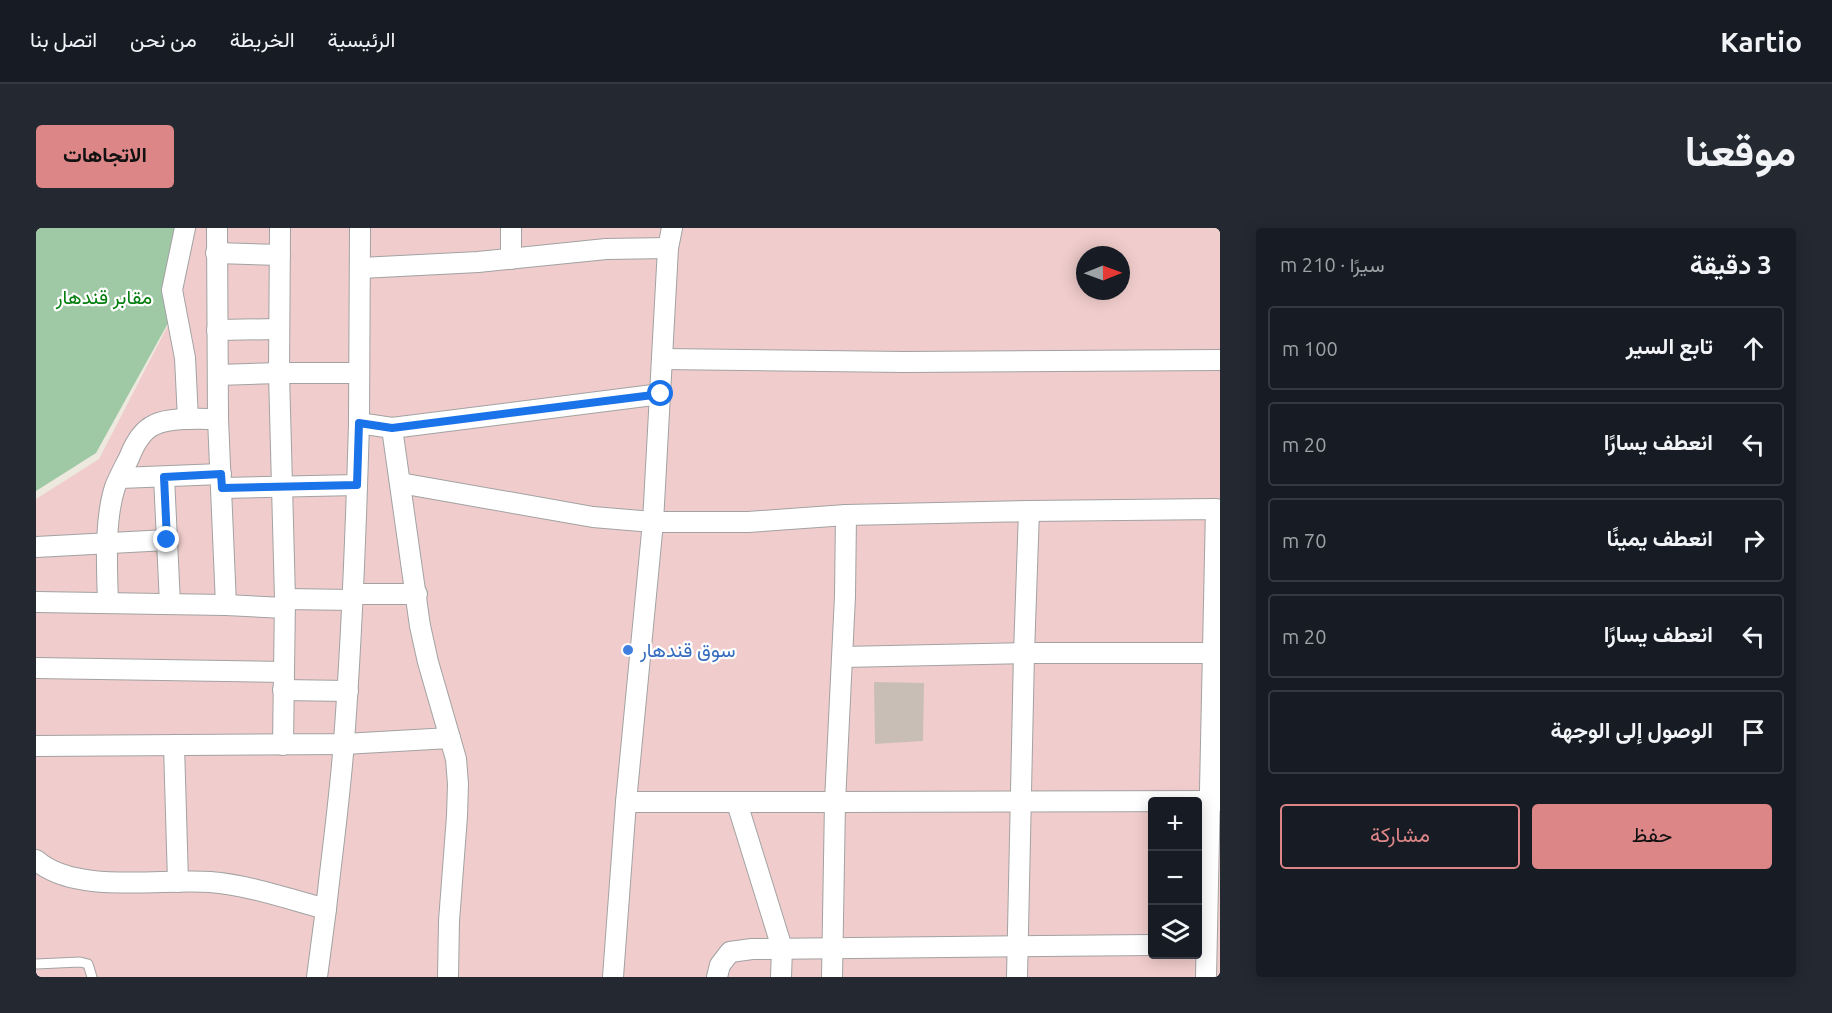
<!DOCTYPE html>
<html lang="ar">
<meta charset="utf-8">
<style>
:root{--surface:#171b24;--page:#242831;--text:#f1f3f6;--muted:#9ea1a6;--line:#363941;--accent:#dd8688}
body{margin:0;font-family:Ubuntu,Vazirmatn,sans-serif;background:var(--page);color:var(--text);direction:rtl}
.controls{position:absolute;right:18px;bottom:18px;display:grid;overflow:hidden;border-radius:6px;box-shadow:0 3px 15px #0003}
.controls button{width:54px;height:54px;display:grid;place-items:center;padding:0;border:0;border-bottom:2px solid var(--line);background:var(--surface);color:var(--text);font:30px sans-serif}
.compass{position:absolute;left:1040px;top:18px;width:54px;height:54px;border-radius:50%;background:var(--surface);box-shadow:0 3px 15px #0003;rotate:89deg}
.stop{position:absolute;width:18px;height:18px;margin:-14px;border:4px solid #1a73e8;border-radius:50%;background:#fff}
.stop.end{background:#1a73e8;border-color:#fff;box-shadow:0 2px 6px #0008}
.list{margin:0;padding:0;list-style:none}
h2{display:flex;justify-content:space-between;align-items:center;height:78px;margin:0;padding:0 24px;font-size:26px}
h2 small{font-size:20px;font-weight:400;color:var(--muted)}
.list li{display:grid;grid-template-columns:39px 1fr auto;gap:18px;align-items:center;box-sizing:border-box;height:84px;margin:0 12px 12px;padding:0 12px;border:2px solid var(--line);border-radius:6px}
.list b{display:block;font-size:22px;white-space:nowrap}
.list em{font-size:20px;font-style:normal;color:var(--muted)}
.actions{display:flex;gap:12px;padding:18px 24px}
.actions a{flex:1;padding:14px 0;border:2px solid var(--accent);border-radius:6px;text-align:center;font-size:21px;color:var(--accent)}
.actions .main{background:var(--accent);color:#111}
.icon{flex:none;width:33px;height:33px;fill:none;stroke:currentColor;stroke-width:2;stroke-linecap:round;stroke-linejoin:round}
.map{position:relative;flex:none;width:1184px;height:749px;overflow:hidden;direction:ltr;border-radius:6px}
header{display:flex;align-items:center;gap:36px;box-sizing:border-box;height:84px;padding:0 30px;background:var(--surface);border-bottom:2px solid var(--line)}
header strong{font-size:28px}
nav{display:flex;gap:33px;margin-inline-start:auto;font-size:21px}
.intro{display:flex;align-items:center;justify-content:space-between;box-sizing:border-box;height:144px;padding:0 36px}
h1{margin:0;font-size:42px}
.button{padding:15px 27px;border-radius:6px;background:var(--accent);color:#111;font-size:21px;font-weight:700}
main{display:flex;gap:36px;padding:0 36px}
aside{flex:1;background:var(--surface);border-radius:6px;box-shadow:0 3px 15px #0003}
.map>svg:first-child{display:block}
.commercial{fill:#f0cdcc;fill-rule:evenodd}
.cemetery{fill:#9fc8a5}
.building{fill:#c9beb5}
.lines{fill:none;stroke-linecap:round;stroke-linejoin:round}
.service-casing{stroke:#a2a2a2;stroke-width:11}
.minor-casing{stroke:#a2a2a2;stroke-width:22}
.service{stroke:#fff;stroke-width:9}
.minor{stroke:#fff;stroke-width:20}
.route{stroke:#1a73e8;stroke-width:8}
.shop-dot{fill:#3f7fe0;stroke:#fff;stroke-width:2}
.labels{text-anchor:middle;stroke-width:4.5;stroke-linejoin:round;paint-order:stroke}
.park-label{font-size:20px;fill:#047e0e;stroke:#fff}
.shop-label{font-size:20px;fill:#366cbe;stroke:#fff;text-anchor:start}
</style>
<header>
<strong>Kartio</strong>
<nav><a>الرئيسية</a><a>الخريطة</a><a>من نحن</a><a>اتصل بنا</a></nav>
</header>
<div class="intro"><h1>موقعنا</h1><a class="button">الاتجاهات</a></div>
<main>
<aside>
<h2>3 دقيقة<small>سيرًا · 210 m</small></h2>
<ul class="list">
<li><svg class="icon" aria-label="ahead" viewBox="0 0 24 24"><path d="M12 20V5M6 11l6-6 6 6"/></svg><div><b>تابع السير</b></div><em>100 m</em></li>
<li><svg class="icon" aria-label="left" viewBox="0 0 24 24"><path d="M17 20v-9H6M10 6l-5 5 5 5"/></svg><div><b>انعطف يسارًا</b></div><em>20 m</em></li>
<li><svg class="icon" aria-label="right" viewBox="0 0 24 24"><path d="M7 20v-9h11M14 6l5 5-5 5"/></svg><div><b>انعطف يمينًا</b></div><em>70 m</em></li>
<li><svg class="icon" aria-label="left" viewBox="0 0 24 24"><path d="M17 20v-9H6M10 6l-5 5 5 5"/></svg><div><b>انعطف يسارًا</b></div><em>20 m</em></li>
<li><svg class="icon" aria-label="arrive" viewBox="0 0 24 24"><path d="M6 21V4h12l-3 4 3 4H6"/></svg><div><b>الوصول إلى الوجهة</b></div></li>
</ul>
<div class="actions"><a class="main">حفظ</a><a>مشاركة</a></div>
</aside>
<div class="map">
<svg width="1184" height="749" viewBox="0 0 1184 749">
<rect width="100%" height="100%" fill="#ede9df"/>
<path class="commercial" d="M146,0H1184V749H0V271L63,231L146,70ZM1049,27H1085V63H1049ZM1116,574H1162V726H1116Z"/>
<path class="cemetery" d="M0,0H144L146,70L60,225L0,263Z"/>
<path class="building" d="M838,454L888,455L887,513L839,516Z"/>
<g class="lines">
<defs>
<path id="service" d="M0,736L44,734L52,736L56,749"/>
<g id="minor">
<path d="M149,0L136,62L149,130L152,191"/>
<path d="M181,0L182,191L190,377"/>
<path d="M244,0L243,145L249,371L247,517"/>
<path d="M324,0L323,195L356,200L384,398L392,434L420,531L422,556L421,588L413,693L412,749"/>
<path d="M180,25L244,27"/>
<path d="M475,31V0"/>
<path d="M325,40L442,34L570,21L632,20"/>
<path d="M181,102L243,101"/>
<path d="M627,131L868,134L1184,132"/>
<path d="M182,147L243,145H323"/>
<path d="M356,200L625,166"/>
<path d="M128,249L134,376"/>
<path d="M84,250L185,246"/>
<path d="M364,255L557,289L617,294H712L810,287L993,283L988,425L981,749"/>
<path d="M186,260L321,257"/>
<path d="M993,283L1180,281L1170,749"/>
<path d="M0,319L131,312"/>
<path d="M318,366H381"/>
<path d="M249,371L317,372"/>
<path d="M0,374L190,377L249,380"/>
<path d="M72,375C71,340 68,293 79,259C83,249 88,240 93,230C98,217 105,203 118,197C134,189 164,191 182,191"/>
<path d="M807,429L988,425H1184"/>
<path d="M0,440L247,444"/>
<path d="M247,462L312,463"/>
<path d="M138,517L142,654"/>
<path d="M0,518L308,516L414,510"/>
<path d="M590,574H799L809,368L810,287"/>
<path d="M701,575L746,720L745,749"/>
<path d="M0,632C39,667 126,650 174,654C213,657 252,671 290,681L281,749"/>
<path d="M290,681C296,625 304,569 308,513C316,407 320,301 323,195"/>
<path d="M577,749L590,574L617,294L632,20L636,0"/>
<path d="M681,749L684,737L694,724L716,721L1116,717"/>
<path d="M796,749L799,574L1184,573"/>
</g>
</defs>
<use href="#service" class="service-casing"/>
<use href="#minor" class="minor-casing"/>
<use href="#service" class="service"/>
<use href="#minor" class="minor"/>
</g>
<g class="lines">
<path class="route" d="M131,312L128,249L185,246L186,260L321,257L323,195L356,200L625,166"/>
</g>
<circle class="shop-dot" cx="592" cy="422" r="6"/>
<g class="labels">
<g class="park-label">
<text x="68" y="76">مقابر قندهار</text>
</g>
<g class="shop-label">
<text x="604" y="429">سوق قندهار</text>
</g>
</g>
</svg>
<div class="controls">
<button>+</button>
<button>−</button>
<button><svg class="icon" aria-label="layers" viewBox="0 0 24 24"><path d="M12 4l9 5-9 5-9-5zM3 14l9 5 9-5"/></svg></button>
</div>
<svg class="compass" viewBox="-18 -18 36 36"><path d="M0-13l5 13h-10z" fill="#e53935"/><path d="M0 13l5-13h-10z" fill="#9ea1a6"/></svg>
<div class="stop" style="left:625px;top:166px"></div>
<div class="stop end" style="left:131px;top:312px"></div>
</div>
</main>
